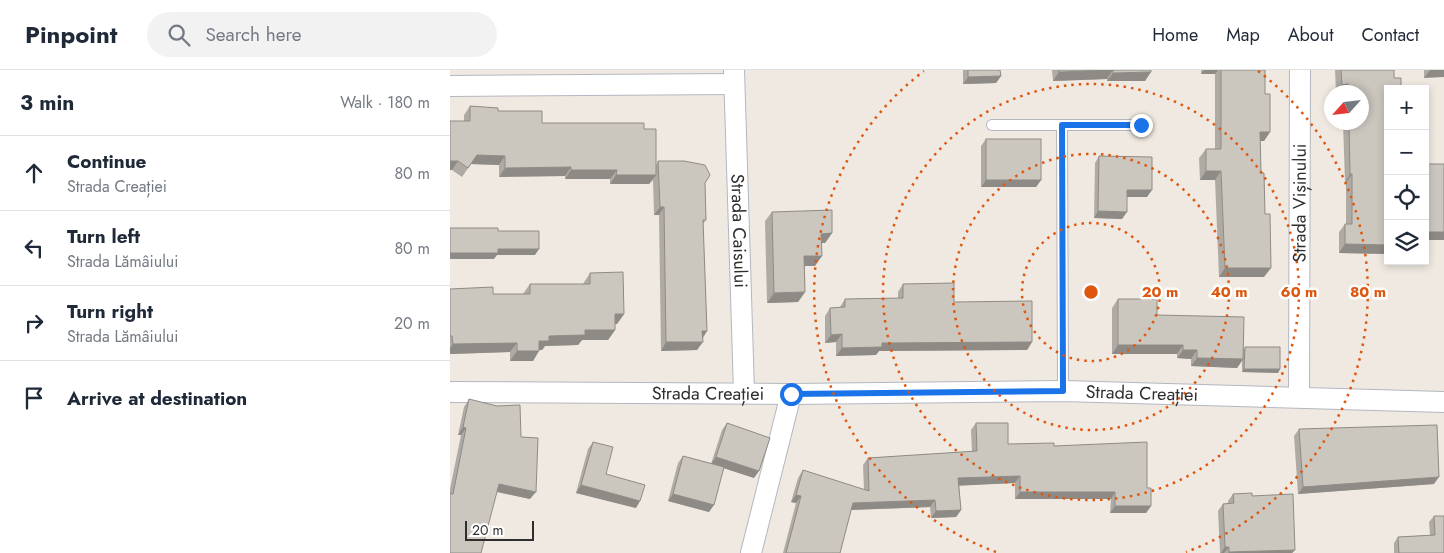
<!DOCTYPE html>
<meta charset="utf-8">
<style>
:root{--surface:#fff;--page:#f2f2f3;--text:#1f2937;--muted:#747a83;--line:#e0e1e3}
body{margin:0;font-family:Jost,sans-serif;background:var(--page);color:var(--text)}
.controls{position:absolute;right:15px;top:15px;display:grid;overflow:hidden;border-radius:0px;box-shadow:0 2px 8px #0003}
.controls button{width:45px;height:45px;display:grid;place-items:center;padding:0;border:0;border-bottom:1px solid var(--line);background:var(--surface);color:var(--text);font:25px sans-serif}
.compass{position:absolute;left:874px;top:15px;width:45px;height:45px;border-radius:50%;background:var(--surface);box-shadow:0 2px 8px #0003;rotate:243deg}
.scale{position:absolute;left:15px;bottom:12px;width:69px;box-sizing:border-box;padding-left:5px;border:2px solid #2e2e2e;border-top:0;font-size:14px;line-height:18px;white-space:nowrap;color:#2e2e2e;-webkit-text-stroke:4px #fff;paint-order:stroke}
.stop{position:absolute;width:15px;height:15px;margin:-11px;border:4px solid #1a73e8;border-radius:50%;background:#fff}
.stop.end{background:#1a73e8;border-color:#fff;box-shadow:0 1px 5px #0008}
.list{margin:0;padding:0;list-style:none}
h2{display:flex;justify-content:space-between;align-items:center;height:65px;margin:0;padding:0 20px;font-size:21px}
h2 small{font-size:16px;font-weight:400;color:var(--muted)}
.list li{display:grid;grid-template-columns:32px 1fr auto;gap:15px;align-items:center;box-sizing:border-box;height:75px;padding:0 20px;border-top:1px solid var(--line)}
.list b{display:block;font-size:19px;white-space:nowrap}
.list p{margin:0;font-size:16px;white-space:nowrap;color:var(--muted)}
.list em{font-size:16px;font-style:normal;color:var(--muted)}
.icon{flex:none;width:28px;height:28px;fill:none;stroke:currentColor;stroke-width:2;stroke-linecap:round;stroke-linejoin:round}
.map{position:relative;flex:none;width:994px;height:483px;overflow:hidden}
header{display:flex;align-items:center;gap:30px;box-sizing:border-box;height:70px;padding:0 25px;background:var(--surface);border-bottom:1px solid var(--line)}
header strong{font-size:24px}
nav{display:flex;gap:28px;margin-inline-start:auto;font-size:18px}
.search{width:350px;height:45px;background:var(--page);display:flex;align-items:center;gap:12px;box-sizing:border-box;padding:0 18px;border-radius:28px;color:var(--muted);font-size:19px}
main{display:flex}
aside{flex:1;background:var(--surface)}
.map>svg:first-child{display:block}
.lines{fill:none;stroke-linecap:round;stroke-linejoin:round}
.lane-casing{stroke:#b4b7c1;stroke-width:12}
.street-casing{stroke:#b4b7c1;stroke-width:22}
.lane{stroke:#fff;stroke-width:10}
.street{stroke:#fff;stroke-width:20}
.wall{fill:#afaba4}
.shaded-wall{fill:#8e8b86}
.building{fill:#cbc7bf;stroke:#8e8b86}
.route{stroke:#1a73e8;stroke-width:6}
.ring{fill:none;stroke:#df570e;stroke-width:2.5;stroke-dasharray:2.5 5}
.labels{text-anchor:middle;stroke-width:5;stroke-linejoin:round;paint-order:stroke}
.street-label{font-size:18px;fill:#2e2e2e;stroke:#fff}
.centre{fill:#df570e;stroke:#fff;stroke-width:2.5}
.ring-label{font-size:15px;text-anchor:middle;font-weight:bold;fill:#df570e;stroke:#fff;stroke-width:5;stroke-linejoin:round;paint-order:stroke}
</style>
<header>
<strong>Pinpoint</strong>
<div class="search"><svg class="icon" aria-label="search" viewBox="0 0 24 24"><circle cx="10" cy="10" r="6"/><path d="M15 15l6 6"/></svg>Search here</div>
<nav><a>Home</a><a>Map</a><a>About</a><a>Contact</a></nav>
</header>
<main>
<aside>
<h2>3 min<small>Walk · 180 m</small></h2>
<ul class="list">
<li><svg class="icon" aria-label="ahead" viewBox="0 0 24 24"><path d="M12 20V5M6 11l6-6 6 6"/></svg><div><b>Continue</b><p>Strada Creației</p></div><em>80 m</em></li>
<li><svg class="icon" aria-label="left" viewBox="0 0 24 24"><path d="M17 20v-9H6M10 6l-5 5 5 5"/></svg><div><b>Turn left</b><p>Strada Lămâiului</p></div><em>80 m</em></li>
<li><svg class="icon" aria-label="right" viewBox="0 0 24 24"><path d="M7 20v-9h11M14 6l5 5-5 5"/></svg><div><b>Turn right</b><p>Strada Lămâiului</p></div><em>20 m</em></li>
<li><svg class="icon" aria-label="arrive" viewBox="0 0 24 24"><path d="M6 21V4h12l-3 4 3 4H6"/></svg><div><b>Arrive at destination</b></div></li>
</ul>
</aside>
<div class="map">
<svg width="994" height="483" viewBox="0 0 994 483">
<rect width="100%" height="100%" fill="#efe9e1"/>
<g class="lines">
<defs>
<g id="lane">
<path d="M542,55H691"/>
<path d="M612,55L613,321"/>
</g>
<g id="street">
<path id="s1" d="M284,0L294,322"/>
<path d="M0,16L284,14"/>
<path id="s2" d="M0,322L341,324L613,321L994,332"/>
<path id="s3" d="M849,327L850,0"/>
<path d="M301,483L341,324"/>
</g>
</defs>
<use href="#lane" class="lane-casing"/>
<use href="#street" class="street-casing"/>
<use href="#lane" class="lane"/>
<use href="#street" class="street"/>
</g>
<g class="wall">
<path d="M513,0H550L551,6L546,13L513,14Z"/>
<path d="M602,0H701L695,11H657V9L603,11Z"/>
<path d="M751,0H815V24L820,62L814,71H810L814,207H769L765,110H750L749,88L756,79H765V4H751Z"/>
<path d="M885,0H944L938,184L889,183V162L895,154H896V113H895L893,52H912V22H886Z"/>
<path d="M974,0H994L974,8Z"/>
<path d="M20,36L48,41L92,53L194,59L206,95L208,91L255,113L256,150L253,154L257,261L253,268L247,280L211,281L209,145H204L203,110L199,114H160V109H115V106L49,107V95L21,94L12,107L2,100H0V51H14V45Z"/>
<path d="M536,69L591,110L586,117H531V76Z"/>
<path d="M649,86L697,127H677L672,149L644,148L645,93Z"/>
<path d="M322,142L382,163L375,173H371L365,196H355V222L348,232L317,233L315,151Z"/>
<path d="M140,203L174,244L167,254H165V260L158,270H132L128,275L95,276L92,280H89L83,291H60V282L0,284V219L43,224H73L80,214H133Z"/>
<path d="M453,214L504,232L582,272L577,280L429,281L426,285L386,286V272L375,273V246L380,238L390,237L395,229L448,228V222Z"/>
<path d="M668,229L707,245L794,279L795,277L830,299L828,303L792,302V291L787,298L741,296V289L727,288V284H662V238Z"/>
<path d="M19,329L71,367L80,429L47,422L0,483V419L11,365H8L14,337Z"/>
<path d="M277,353L304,408L274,398L259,442L218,431L228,393L233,386L261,394L272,360Z"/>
<path d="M526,353L558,374L604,376L697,418L701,436L696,443H660L661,429H565V413L509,415L511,440L506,447L481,448L480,437L401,440L390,483H333L346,433L341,432L348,408L353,400L414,420L413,395L418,388L522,382L521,360Z"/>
<path d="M849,359L984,414L848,424L844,366Z"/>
<path d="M143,372L156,404L186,438L126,423L138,379Z"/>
<path d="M783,424L802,426L845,480L842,483H770L768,441L773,434L778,433V431Z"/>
<path d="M984,446L994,483H944V473L948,467L980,465L979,452Z"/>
</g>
<g class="shaded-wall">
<path d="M663,0L657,9L603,11L609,2Z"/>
<path d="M754,0H768L765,4H751Z"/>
<path d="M980,0H994V7L974,8Z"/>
<path d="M701,2L695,11H657L663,3Z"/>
<path d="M551,6L546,13L513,14L518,7Z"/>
<path d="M898,14L892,22H886L892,15Z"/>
<path d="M810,62H820L814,71H804Z"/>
<path d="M27,85L55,86L49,95L21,94Z"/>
<path d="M0,91H8L2,100H0Z"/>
<path d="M121,97L115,106L49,107L55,98Z"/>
<path d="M121,100H167L160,109H115Z"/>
<path d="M756,101H771L765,110H750Z"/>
<path d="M900,104H902L896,113H895Z"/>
<path d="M166,105H206L199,114H160Z"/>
<path d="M536,110H591L586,117H531Z"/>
<path d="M677,120H702L697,127H672Z"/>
<path d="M210,137H214L209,145H204Z"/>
<path d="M648,141L677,142L672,149L644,148Z"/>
<rect x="975" y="162" width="19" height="8"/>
<path d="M382,163L375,173H364L371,164Z"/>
<path d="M895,174L938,175V184L889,183Z"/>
<path d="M48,179H89L85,185H47L44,189H0V183Z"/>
<path d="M354,186H372L365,196H347Z"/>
<path d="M775,198H821L814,207H769Z"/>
<path d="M355,222L348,232L317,233L324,223Z"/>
<path d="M165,244H174L167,254H158Z"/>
<path d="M135,260H165L158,270H132L128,275L95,276L92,280H82L89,271L99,266Z"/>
<path d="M252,261H257L251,270Z"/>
<path d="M392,264L386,272L375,273L381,265Z"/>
<path d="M216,272H253L247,280L211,281Z"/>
<path d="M582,272L577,280L429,281L426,285L386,286L392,278L432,273Z"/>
<path d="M67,273L60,282L0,284V278L3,274Z"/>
<path d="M668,275H733L727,284H662Z"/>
<path d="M733,280H747L741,289L727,288Z"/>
<path d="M67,281H89L83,291H60Z"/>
<path d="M747,288L793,289L787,298L741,296Z"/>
<path d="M794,299H830L828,303L792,302Z"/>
<path d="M13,357L16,358L11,365H8Z"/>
<path d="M266,387L309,401L304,408L261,394Z"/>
<path d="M570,406L565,413L504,416L508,408Z"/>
<path d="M989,407L984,414L848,424L853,417Z"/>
<path d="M49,414L86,422L80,429L43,421Z"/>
<path d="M131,415L190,431L186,438L126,423Z"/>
<path d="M570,422H665L661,429H565Z"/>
<path d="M223,424L264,435L259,442L218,431Z"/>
<path d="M346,425L351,426L346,433L341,432Z"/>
<path d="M485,430L480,437L398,440L403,433Z"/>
<path d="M665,436H701L696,443H660Z"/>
<path d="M511,440L506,447L481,448L486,441Z"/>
<path d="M775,477H779L774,483H771Z"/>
<path d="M845,480L842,483H778L779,482Z"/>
</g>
<g class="building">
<path d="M518,0H550L551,6L518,7Z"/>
<path d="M609,0H701V2L663,3V0L609,2Z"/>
<path d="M771,0H815V24H820V62H810L811,103H814L815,144H820L821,198H775L771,101H756V79H771Z"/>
<path d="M891,0H944V8H951V19H938V175L895,174V154H902V104H900L899,52H912V22H898V14L892,15Z"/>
<path d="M20,36L48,38V41H92V53H194V59H206V105H166L167,100H121V97L55,98V86L27,85L18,98L8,91H0V51H20Z"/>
<rect x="536" y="69" width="55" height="41"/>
<path d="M649,86L702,87V120H677V142L648,141Z"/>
<path d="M208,91H234L255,95L260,105L255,113L256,150H253L257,261H252L253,272H216L214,137H210Z"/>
<rect x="975" y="94" width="19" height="68"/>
<path d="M382,140V163L371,164L372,186H354L355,222L324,223L322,142Z"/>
<path d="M0,158H48V161H89V179H48V183H0Z"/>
<path d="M173,202L174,244H165V260H135V265L99,266V271H89V281H67V273L3,274L2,266H0V219L43,217V224H80V214H140V203Z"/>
<path d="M504,213V232L582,231V272L432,273V277L392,278V264L381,265L380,238L395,237V229L453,228V214Z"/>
<path d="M668,229H707V245L794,247L793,289L747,288V280H733V275H668Z"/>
<path d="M795,277H830V299H794Z"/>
<path d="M19,329L47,336L70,335L71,367L88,368L86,422L49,414L31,483H0V424H3L16,358L13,357Z"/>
<path d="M277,353L320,368L309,401L266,387Z"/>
<path d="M526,353H558V374L604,373V376L697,372V418H701V436H665V422H570V406L508,408L511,440L486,441L485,430L403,433L390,483H336L351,426L346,425L353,400L419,421L418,388L527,381Z"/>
<path d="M987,355L989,407L853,417L849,359Z"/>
<path d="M143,372L163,377L156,404L195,415L190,431L131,415Z"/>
<path d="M233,386L274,397L264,435L223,424Z"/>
<path d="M802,423V426L843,424L845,480L779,482V477H775L773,434L784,433L783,424Z"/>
<path d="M984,446H994V483H949L948,467L985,465Z"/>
</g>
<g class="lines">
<path class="route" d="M341,324L613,321L612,55H691"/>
</g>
<g class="ring">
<circle cx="641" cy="222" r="69"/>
<circle cx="641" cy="222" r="138"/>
<circle cx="641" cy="222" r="208"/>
<path d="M546 482A277 277 0 0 1 474 1M808 1A277 277 0 0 1 736 482"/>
</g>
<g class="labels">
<g class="street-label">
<text dy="6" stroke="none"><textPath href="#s3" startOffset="194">Strada Vișinului</textPath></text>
<text dy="6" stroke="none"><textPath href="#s1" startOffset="161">Strada Caisului</textPath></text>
<text dy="6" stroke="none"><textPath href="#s2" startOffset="258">Strada Creației</textPath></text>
<text dy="6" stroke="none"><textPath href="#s2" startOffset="692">Strada Creației</textPath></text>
</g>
</g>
<circle cx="641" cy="222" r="8" class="centre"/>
<g class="ring-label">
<text x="710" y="227">20 m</text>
<text x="779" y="227">40 m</text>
<text x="849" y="227">60 m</text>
<text x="918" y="227">80 m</text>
</g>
</svg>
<div class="controls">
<button>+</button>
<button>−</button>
<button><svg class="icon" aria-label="locate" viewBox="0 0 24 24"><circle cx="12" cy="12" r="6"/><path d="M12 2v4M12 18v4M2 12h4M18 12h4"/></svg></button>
<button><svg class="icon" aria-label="layers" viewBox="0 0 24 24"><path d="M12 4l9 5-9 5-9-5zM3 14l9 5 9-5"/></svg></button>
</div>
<svg class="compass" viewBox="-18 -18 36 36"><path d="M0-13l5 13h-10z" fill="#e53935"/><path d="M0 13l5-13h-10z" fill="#747a83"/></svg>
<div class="scale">20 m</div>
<div class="stop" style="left:341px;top:324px"></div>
<div class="stop end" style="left:691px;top:55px"></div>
</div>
</main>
